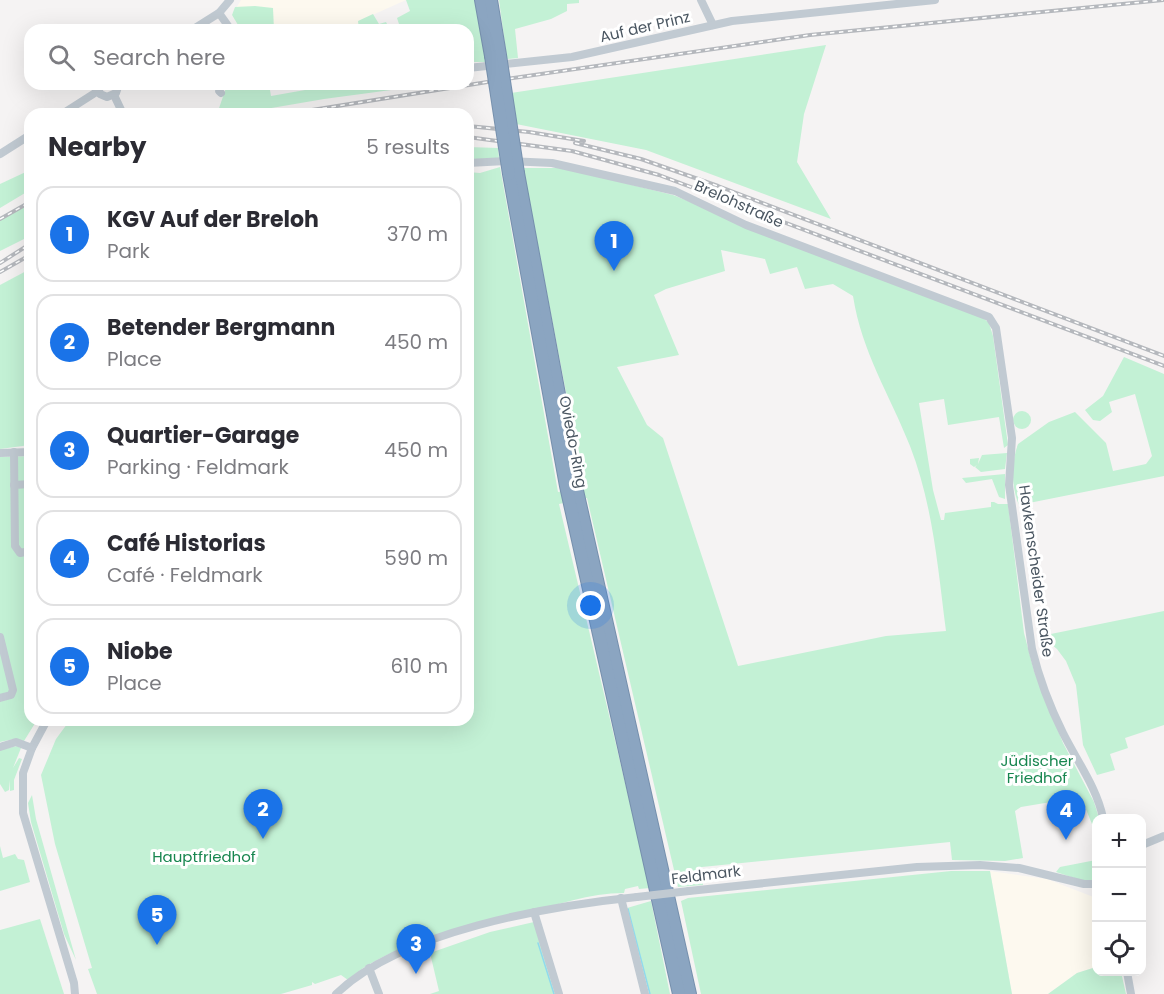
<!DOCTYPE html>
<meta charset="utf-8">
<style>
:root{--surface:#fff;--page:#f2f2f3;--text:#2b2b33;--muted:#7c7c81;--line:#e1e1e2;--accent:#1a73e8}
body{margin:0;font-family:Poppins,sans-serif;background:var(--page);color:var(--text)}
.controls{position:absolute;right:18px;bottom:18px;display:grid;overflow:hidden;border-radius:12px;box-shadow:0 6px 24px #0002}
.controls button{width:54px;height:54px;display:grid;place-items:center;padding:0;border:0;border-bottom:2px solid var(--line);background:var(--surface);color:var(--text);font:30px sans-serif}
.you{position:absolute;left:591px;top:606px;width:21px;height:21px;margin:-15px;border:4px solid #fff;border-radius:50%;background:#1a73e8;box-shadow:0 0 0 9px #1a73e833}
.badge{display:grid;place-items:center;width:39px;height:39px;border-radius:50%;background:var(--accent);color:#fff;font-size:20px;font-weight:700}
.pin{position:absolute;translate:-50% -50px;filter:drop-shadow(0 2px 3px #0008)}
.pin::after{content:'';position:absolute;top:32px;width:21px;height:18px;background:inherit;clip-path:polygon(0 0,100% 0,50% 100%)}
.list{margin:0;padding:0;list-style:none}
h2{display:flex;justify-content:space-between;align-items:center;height:78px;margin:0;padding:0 24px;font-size:26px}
h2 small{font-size:20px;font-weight:400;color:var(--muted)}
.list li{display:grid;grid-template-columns:39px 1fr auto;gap:18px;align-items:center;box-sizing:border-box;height:96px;margin:0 12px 12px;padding:0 12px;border:2px solid var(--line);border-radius:18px}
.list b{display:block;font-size:22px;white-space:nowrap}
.list p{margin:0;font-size:20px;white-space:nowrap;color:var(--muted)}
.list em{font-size:20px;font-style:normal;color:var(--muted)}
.icon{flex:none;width:33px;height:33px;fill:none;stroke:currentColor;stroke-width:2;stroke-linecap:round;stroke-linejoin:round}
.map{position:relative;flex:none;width:1164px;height:994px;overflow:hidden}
.search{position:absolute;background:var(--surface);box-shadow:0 6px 24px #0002;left:24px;top:24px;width:450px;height:66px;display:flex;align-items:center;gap:15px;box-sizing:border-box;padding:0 21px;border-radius:18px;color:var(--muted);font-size:22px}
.panel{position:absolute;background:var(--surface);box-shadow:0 6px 24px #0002;left:24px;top:108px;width:450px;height:618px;border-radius:18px}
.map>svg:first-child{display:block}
.commercial{fill:#fdf9ef}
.green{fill:#c3f1d5;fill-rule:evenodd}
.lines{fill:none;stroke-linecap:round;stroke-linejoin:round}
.stream{stroke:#90daee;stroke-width:1.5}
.highway-casing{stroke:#7690ad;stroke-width:14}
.minor{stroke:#c1cad2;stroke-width:8}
.highway{stroke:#8ba5c1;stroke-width:12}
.rail-casing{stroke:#b5b8bd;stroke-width:4}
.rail{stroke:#fff;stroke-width:1.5;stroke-dasharray:4.5;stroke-linecap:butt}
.highway-bridge-casing{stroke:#7690ad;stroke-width:14;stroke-linecap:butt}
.minor-bridge{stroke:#c1cad2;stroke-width:8}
.highway-bridge{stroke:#8ba5c1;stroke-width:12}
.labels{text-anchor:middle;stroke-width:6;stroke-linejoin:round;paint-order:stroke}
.street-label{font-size:15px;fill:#4a5661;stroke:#fff}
.park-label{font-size:15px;fill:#17864f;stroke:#fff}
</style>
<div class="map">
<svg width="1164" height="994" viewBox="0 0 1164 994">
<rect width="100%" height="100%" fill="#f5f3f3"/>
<g class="commercial">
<path d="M241,0H406L359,21V30H241L232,15Z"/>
<path d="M990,871L1047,879L1096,898V967L1077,973L1048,994H1012Z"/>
</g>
<g class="green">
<path d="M406,0H475L488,62H468V30H401L397,18L410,11Z"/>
<path d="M499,0H579V3L567,4V11L551,19L515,29L518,58L507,59Z"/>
<path d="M255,6L273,8L274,30H241L232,15L235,7Z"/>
<path d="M373,14L379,24L386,22L390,30H359L358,21Z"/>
<path d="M826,45L804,114L797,162L831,219L646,150L516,124L511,93Z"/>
<path d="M244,84H269L271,96L305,90V84H436L324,99L237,114H217L227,85Z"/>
<path d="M468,147L498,148L499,158L468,161Z"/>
<path d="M500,167L558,492L584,486L523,168H563L673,195L982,317L989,323L993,336L1008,445L1004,448L999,417L948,425L944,399L919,403L933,490L941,520H944L945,513L991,507V502H994L998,504H1008L1024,633L1034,671L1063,743L1094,802L1099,818L1096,834L1081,797L1021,807L1015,811L1023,858L1005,861L952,860L950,842L702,867L703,885L678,887L587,498L559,504L650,888L639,889L638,886L625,889L624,893C589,893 557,905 522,914C471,927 386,944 348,980L341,975L315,984L312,982V985L281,994H97L88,969L92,968L55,844L41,775L56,739L70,720H468V172L480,173ZM721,250L765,259L770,274L797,267L805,289L833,284L853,296C862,353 889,393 910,446C933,505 938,569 946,631L886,636L738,666L663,438L647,425L617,367L679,355L654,295L666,289L725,271Z"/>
<path d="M30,170V190L0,208V184Z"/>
<path d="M30,202V236L0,251V219Z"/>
<path d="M30,269V445L0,449V285Z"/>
<path d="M1124,357L1164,374V476L1019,505C1011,487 1011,463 1018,444L1049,422L1075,412L1106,443L1113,471L1146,464L1152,456L1135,394L1109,402L1112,412L1100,421L1093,420L1085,410L1103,396Z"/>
<circle cx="1022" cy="420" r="9"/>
<path d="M1007,453L1005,469L981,472L975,467L977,465L974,467L970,464V459L979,458L978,464L982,455Z"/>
<path d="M30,456V720H37L24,741L14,739L0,742V457Z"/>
<path d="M1005,474V499L999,497L992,479L966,483L962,478Z"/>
<path d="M1164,611V725L1125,738L1128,748L1110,754L1115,770L1097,775L1083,745L1076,685L1066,661L1057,649L1041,636Z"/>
<path d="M17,746L21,748L13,768L19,758L22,759L14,780V790L10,791V780L9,790L5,792L0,784V750Z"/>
<path d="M32,795L36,819L76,960L64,934L31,822L28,803Z"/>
<path d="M0,846L3,858L15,854L18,859L24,860L30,882L0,891Z"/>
<path d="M1096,860V881H1083L1056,872L1060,867Z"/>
<path d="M951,871H990L1012,994H701L681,901L688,898Z"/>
<path d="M651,901L670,994H649L627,908Z"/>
<path d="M40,919L64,994H0V930Z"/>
<path d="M534,922L555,994H430L439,991L430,953L490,932Z"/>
<path d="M1096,967V972H1121L1126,994H1048L1077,973Z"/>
</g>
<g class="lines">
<g class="stream">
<path d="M628,909L650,994"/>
<path d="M538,943L554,994"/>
</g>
<defs>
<g id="highway">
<path d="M481,0L491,56"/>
<path d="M491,0L500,55"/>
<path d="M518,173L576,486L690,994"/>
<path d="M509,174L566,486L679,994"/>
</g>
</defs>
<use href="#highway" class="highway-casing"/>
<g class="minor">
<path d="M701,0L713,25"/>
<path d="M219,13L231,30"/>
<path d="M192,30L219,13L230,0"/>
<path d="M468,68L572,57L732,21L935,0"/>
<path d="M97,84L100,94L107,97L116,93L119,84"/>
<path d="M221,84L219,91L221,93"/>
<path d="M114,95L123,114"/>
<path d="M62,114L98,91"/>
<path d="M0,154L30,135"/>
<path d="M468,163L506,161L552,163L675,191L746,225L989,317L996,328L1012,438L1009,485L1032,649C1039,678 1050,707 1063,733C1077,761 1097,788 1103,818"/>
<path d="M14,452L15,546L20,553L30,551"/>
<path d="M0,453L30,452"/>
<path d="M14,485L30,484"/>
<path d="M0,637L13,690L11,695L0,698"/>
<path d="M47,720L32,748L23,773V813L74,983L75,994"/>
<path d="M0,747L16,742L32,748"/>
<path d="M1142,845L1164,836"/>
<path d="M689,891L917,867L980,865L1019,868L1084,884H1096"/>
<path d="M621,898L645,994"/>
<path d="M534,912L559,994"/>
<path d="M369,968L379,994"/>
<path d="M1127,972L1131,994"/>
<path d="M336,994C401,931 549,906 637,897"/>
</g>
<use href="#highway" class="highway"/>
<defs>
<g id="rail">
<path d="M287,114L500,80L810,35L1163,0"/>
<path d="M468,126L529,132L584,141"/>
<path d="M468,137L572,151L659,175L1164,366"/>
<path d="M575,143L641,159L718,186L1164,356"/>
<path d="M0,219L30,202"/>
<path d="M0,263L30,244"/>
<path d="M0,272L30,255"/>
</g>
</defs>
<use href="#rail" class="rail-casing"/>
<use href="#rail" class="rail"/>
<defs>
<g id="highway-bridge">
<path d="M500,55L518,173"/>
<path d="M491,56L509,174"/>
</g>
</defs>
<use href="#highway-bridge" class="highway-bridge-casing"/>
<path class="minor-bridge" d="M637,897L689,891"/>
<use href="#highway-bridge" class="highway-bridge"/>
</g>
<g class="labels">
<g class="street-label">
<text transform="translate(645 27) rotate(-13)" y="5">Auf der Prinz</text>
<text transform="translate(739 204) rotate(24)" y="5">Brelohstraße</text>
<text transform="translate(573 442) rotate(79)" y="5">Oviedo-Ring</text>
<text transform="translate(1036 571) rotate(82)" y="5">Havkenscheider Straße</text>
<text transform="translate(706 875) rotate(-7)" y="5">Feldmark</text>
</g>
<g class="park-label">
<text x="1037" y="766">Jüdischer<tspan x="1037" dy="17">Friedhof</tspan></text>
<text x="204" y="862">Hauptfriedhof</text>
</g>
</g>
</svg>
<div class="controls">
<button>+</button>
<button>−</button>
<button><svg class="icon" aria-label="locate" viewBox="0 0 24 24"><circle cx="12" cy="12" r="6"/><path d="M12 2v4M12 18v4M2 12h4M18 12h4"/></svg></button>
</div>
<div class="you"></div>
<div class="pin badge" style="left:614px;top:271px">1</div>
<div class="pin badge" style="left:263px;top:839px">2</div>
<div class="pin badge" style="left:416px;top:974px">3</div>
<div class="pin badge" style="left:1066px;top:840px">4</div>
<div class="pin badge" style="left:157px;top:945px">5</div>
<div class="search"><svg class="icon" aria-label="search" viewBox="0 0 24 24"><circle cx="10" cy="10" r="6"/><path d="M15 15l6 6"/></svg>Search here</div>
<section class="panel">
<h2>Nearby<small>5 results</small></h2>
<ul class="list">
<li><span class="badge">1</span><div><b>KGV Auf der Breloh</b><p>Park</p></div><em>370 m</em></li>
<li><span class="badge">2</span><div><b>Betender Bergmann</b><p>Place</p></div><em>450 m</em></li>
<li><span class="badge">3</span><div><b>Quartier-Garage</b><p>Parking · Feldmark</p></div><em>450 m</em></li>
<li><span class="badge">4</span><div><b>Café Historias</b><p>Café · Feldmark</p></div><em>590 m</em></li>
<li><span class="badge">5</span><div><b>Niobe</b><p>Place</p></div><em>610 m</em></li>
</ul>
</section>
</div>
